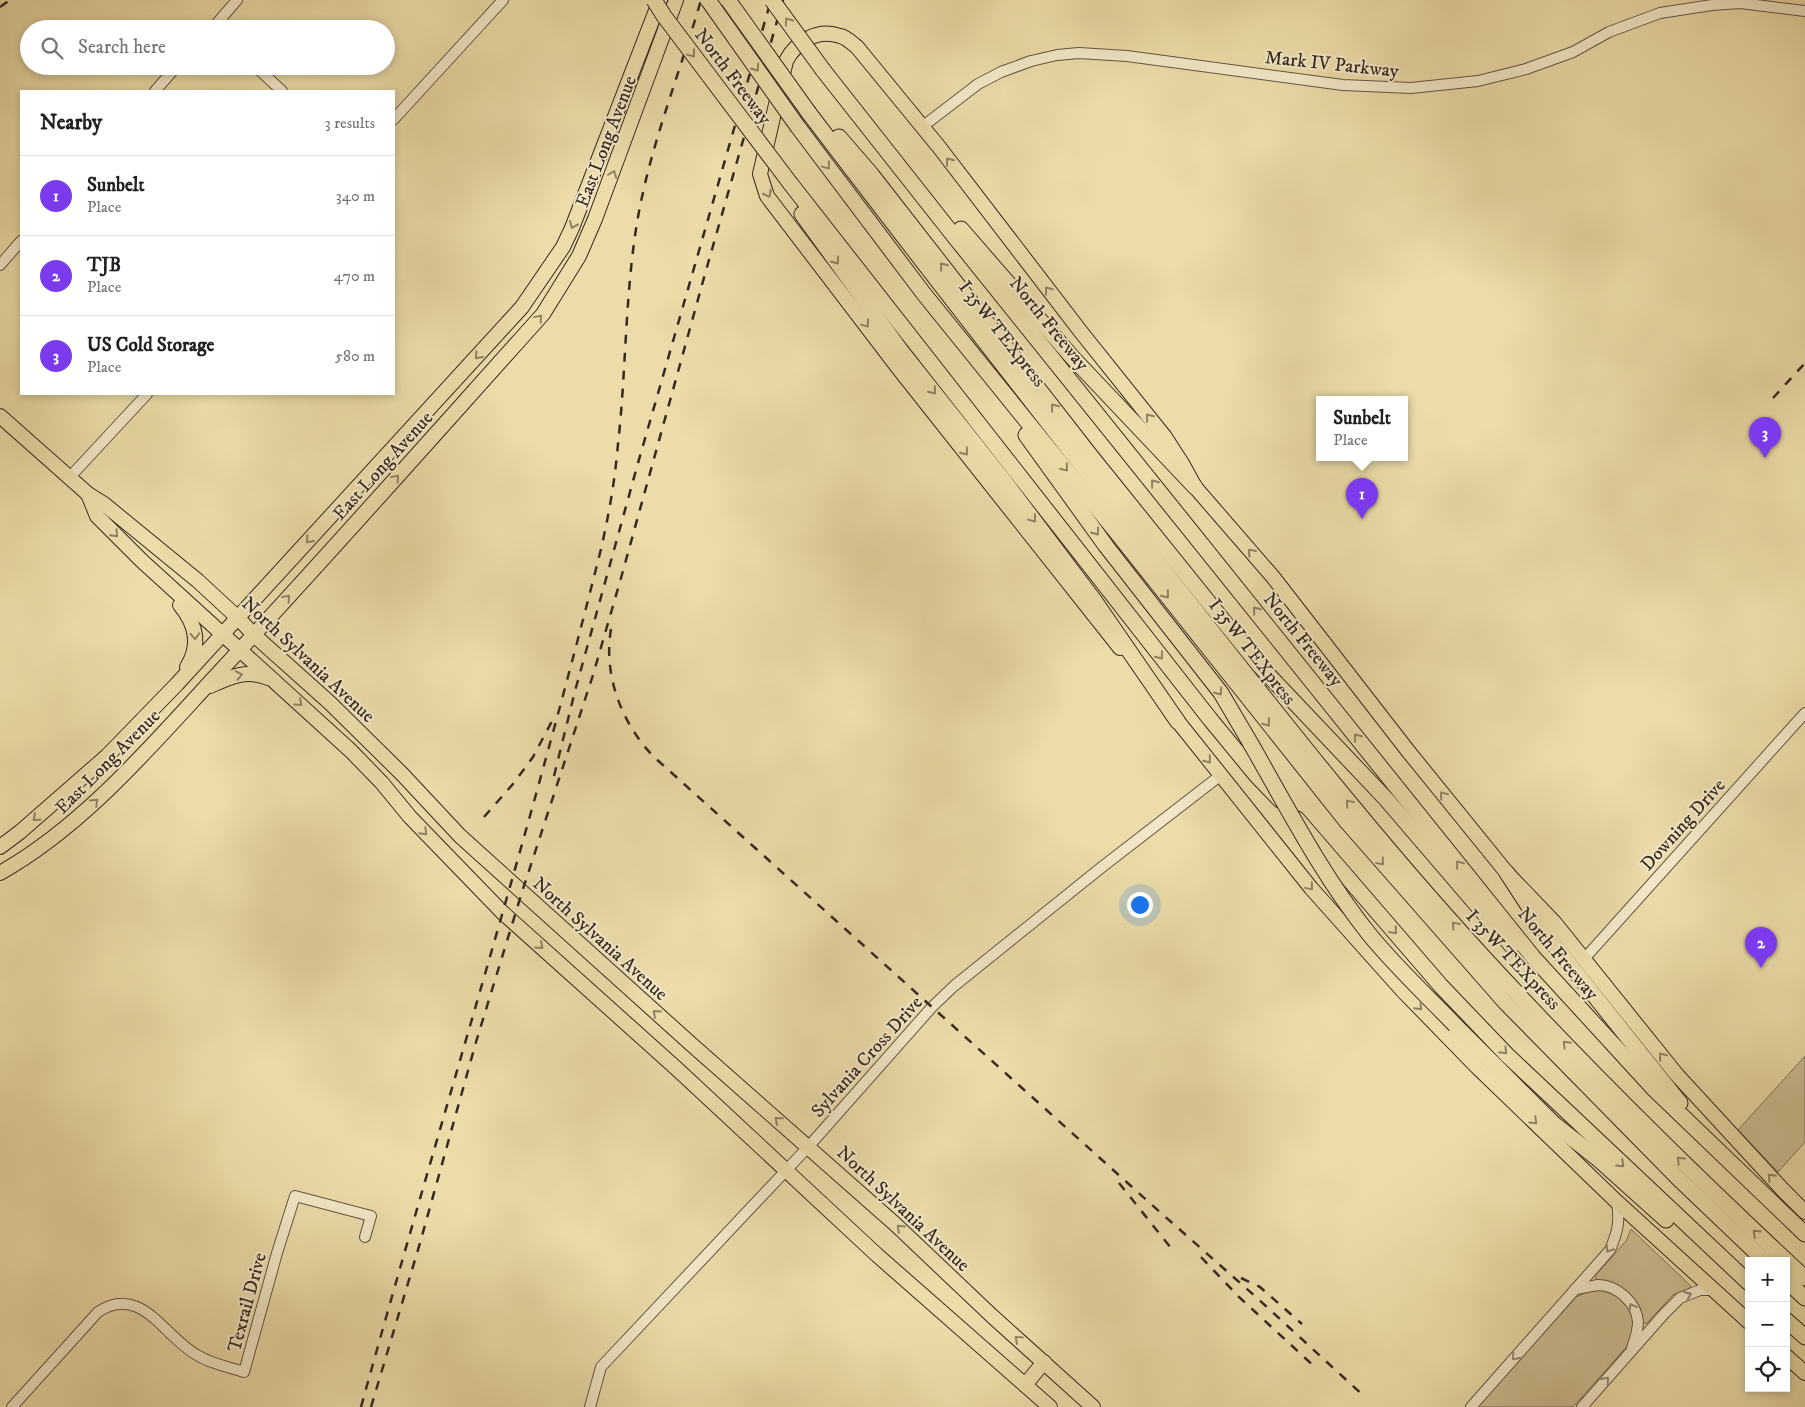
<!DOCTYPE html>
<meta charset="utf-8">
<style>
:root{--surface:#fff;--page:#f6f6f6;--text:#202124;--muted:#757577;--line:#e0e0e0;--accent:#7c3aed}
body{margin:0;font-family:"IM FELL DW Pica",serif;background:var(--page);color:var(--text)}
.controls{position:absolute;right:15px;bottom:15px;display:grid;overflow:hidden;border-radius:0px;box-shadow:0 2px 8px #0003}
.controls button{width:45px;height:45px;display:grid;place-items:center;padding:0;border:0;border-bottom:1px solid var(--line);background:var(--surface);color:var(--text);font:25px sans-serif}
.you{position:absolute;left:1139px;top:904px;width:18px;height:18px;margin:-12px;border:4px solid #fff;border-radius:50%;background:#1a73e8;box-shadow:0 0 0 8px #1a73e833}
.badge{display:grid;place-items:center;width:32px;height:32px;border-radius:50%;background:var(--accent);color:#fff;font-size:16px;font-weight:700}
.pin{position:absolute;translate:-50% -41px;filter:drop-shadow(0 1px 2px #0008)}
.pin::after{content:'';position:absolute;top:26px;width:18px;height:15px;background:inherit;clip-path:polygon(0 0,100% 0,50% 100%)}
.popup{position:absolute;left:1316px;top:396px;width:92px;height:65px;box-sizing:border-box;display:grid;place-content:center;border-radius:0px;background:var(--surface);filter:drop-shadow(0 1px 4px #0005);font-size:16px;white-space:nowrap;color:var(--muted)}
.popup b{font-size:19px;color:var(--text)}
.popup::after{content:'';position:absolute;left:50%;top:100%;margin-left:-10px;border:10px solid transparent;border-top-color:var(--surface)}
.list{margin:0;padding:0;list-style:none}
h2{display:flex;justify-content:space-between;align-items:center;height:65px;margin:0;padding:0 20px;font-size:21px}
h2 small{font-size:16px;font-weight:400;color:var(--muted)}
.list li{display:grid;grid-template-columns:32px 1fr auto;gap:15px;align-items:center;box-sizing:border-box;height:80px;padding:0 20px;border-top:1px solid var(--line)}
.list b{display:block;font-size:19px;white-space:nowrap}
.list p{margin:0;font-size:16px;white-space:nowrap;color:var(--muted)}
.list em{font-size:16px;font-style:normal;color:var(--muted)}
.icon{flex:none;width:28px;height:28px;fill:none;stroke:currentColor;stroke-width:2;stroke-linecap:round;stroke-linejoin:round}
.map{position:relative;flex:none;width:1805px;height:1407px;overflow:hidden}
.search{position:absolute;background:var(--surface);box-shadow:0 2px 8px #0003;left:20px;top:20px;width:375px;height:55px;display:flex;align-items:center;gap:12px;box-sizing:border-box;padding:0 18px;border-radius:28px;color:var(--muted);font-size:19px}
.panel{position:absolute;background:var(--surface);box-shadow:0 2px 8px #0003;left:20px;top:90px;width:375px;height:305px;border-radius:0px}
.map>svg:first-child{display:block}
.green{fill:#ccbe92;stroke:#81745a}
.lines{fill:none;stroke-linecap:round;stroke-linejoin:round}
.minor-casing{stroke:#635643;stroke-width:12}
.major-casing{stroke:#362921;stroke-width:16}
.highway-casing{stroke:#362921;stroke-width:17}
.minor{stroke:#f2e8c7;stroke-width:10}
.major{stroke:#ebdca9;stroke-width:14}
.highway{stroke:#ebdca9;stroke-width:15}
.rail{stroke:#362921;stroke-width:2.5;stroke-dasharray:9 9;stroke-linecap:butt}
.highway-bridge-casing{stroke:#362921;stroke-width:17;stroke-linecap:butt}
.highway-bridge{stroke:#ebdca9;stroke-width:15}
.oneway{stroke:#908265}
.oneway2{stroke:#948874}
.labels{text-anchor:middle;stroke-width:4;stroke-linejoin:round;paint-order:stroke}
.street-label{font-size:19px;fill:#362921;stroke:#f2e8c7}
</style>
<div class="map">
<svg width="1805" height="1407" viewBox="0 0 1805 1407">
<rect width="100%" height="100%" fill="#ebdca9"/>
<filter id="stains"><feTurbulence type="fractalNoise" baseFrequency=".004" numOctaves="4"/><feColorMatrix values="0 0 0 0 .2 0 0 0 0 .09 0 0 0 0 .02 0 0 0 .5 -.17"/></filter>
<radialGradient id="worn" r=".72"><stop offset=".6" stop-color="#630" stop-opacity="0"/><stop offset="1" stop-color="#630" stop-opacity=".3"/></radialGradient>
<g class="green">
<path d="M1805,1056V1142L1778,1172L1738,1130Z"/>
<path d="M1631,1229L1691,1286L1688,1289L1673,1295L1646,1324C1641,1321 1640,1313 1638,1307C1632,1288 1614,1284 1597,1281L1595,1276L1626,1241Z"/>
<path d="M1599,1290L1616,1295L1626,1303L1632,1313L1634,1325L1629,1344L1573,1407H1477L1576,1297L1587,1292Z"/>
</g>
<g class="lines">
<defs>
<g id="minor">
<path d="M212,29L237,0"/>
<path d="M255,66L282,91"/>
<path d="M155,91L177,66"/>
<path d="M394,119L503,0"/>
<path d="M922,127L978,84L1001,72L1031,61L1057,55L1079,53L1127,56L1343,85L1411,88L1478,81L1526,69L1573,52L1609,32L1660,13L1712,5L1740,3L1805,11"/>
<path d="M0,265L21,241"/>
<path d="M69,478L147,394"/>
<path d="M1584,959L1805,713"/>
<path d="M1575,1289C1583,1288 1591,1286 1598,1285C1617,1285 1637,1303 1638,1322C1638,1331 1635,1339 1632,1348"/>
<path d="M12,1407L98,1312C141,1283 164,1337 197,1355C211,1364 229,1367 244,1372L277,1253L295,1196L371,1216L365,1237"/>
<path d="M590,1407L601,1367L809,1146L932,1007L954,986L1102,867L1221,775"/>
<path d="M1471,1407L1610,1250C1618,1231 1620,1222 1617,1202"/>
<path d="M1582,1407L1664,1314L1680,1298L1700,1290H1715"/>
</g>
<g id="major">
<path d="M0,416L88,494L104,504L198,581L238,618L254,635L330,703L402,774L460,836L691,1044L895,1224L992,1316L1093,1407"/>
<path d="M88,494L97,516L142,561L351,751L382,783L410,817L502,912L677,1069L877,1255L1050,1407"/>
<path d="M180,605C196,624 201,645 187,667"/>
<path d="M1120,648L899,369L767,196L760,174L786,61C796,42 817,28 840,36C846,37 852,43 857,47L939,147L1081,332L1165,437L1183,465L1195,487L1273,577L1408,751L1507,873L1554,922L1677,1075L1782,1189L1805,1212"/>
<path d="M210,686C230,677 247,669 268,678"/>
<path d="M1172,714L1311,888L1402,990L1477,1067L1617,1202L1749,1322"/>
<path d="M0,847L20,832L107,756L177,684L522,307L563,247L572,228L660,0"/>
<path d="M0,873C87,824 156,740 224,667C332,551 437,432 543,314L579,256L595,219L676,0"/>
<path d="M1786,1356L1805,1373"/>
<path d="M1025,1385L1044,1362"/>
</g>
<g id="highway">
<path d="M823,70L954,236L1533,957L1653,1088L1805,1234"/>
<path d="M809,113C929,271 1051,427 1173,582C1272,707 1370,833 1478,951C1582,1065 1692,1173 1805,1278"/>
<path d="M798,127L924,294L1118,534L1347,822L1505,1002L1678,1178L1765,1261"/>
<path d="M839,137L871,174L1090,455L1259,665L1386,799L1512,946"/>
<path d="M790,183L1210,719L1256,775L1280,800"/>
<path d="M802,214L901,351L1005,482L1094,600L1178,722"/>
<path d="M961,229L1072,357L1195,487"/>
<path d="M1026,435L1106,546L1221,693L1251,744"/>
<path d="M1297,819L1441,986L1507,1055L1749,1283"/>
<path d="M1507,873L1554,945L1680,1103"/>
<path d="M1455,1025L1554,1124L1597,1158L1666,1220"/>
<path d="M1786,1280L1805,1298"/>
<path d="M1786,1320L1805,1337"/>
</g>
</defs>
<use href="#minor" class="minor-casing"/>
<use href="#major" class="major-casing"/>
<use href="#highway" class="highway-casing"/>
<use href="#minor" class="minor"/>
<use href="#major" class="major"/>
<use href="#highway" class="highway"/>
<g class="rail">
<path d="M0,7L10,0"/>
<path d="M1773,398L1805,363"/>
<path d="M611,629C603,676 622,724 654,757L1161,1213L1256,1297L1366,1398"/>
<path d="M554,776L575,691L638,463L771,0"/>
<path d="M484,817L513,784L533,757L552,721"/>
<path d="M1119,1183L1171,1248"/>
<path d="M1201,1257L1239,1297L1316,1368"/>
<path d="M1241,1278L1260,1287L1302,1324"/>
<path d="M361,1407C440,1121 529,837 601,549C609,514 615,480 618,444C626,373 625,300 636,229C648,151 679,76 701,0"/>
<path d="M371,1407L420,1243L476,1042L522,892L593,675L621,578L705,274L783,0"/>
</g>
<defs>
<g id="highway-bridge">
<path d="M654,0L664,16L790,183"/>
<path d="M708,0L798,127"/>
<path d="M728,0L809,113"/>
<path d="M772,0L823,70"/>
<path d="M1251,744C1288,809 1322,875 1369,934C1395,966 1426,995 1455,1025"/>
</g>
</defs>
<use href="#highway-bridge" class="highway-bridge-casing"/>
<use href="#highway-bridge" class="highway-bridge"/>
</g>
<defs><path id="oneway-chevron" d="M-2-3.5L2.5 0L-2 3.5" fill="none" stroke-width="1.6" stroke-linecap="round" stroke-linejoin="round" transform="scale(1.25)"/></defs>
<g class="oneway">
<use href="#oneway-chevron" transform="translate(788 21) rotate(-126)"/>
<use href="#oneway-chevron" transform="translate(692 54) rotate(53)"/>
<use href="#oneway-chevron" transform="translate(756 68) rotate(55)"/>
<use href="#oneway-chevron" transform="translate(949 161) rotate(-128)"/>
<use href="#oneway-chevron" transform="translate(827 166) rotate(53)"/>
<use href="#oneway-chevron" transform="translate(613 174) rotate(-69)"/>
<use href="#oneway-chevron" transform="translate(768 194) rotate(63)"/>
<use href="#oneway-chevron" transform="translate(573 225) rotate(114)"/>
<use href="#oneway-chevron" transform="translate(836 261) rotate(54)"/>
<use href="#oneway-chevron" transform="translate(943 266) rotate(-128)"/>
<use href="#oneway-chevron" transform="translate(1048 290) rotate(-127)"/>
<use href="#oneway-chevron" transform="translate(539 318) rotate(-50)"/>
<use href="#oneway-chevron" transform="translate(866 324) rotate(53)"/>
<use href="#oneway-chevron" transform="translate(478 356) rotate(132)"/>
<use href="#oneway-chevron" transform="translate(933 391) rotate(51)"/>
<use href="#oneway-chevron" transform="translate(1054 407) rotate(-128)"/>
<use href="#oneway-chevron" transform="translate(1149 417) rotate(-129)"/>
<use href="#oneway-chevron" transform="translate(965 452) rotate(52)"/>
<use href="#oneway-chevron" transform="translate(1065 468) rotate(51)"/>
<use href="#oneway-chevron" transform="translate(396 478) rotate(-48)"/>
<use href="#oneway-chevron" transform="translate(1154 483) rotate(-129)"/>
<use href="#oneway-chevron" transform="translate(1033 519) rotate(53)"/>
<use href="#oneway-chevron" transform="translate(1096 532) rotate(54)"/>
<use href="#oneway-chevron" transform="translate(115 534) rotate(46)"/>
<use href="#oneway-chevron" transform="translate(309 540) rotate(132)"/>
<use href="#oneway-chevron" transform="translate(1251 552) rotate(-131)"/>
<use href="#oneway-chevron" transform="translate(1166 595) rotate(52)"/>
<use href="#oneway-chevron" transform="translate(287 598) rotate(-48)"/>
<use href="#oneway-chevron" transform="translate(1256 610) rotate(-129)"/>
<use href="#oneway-chevron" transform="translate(195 636) rotate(86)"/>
<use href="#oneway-chevron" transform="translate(1160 656) rotate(52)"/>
<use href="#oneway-chevron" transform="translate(239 675) rotate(-12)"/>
<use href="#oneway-chevron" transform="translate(1219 692) rotate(55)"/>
<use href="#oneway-chevron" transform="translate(299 703) rotate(42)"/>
<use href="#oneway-chevron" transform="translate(1267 723) rotate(52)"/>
<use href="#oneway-chevron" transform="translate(1357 737) rotate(-129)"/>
<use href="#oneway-chevron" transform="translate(1208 760) rotate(51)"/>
<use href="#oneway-chevron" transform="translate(1443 795) rotate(-129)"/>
<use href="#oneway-chevron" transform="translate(95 802) rotate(-44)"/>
<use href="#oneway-chevron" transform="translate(1349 803) rotate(-130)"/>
<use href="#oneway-chevron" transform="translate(36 818) rotate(139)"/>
<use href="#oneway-chevron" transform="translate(424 832) rotate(46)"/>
<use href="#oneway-chevron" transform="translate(1381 862) rotate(49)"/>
<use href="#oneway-chevron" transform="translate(1459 864) rotate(-129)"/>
<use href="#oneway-chevron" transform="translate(1310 887) rotate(50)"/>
<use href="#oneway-chevron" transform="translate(1455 925) rotate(-131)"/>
<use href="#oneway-chevron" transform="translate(1394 931) rotate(49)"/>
<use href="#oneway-chevron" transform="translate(540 946) rotate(42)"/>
<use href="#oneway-chevron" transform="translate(1419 1007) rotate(46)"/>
<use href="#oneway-chevron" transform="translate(656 1013) rotate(-138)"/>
<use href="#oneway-chevron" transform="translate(1566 1044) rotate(-134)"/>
<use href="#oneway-chevron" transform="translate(1504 1051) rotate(46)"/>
<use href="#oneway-chevron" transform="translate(1662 1056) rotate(-128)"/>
<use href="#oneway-chevron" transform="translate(778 1120) rotate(-139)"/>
<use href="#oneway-chevron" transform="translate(1534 1121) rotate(44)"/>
<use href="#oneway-chevron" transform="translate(1680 1160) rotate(-136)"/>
<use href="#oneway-chevron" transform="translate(1621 1164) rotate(43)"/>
<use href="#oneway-chevron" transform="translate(1771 1177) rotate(-133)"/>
<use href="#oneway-chevron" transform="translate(900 1228) rotate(-137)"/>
<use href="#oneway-chevron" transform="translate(1756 1233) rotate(-137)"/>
<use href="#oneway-chevron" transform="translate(1018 1339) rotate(-138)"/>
</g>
<g class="oneway2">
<use href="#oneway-chevron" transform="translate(1609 1249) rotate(122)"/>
<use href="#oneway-chevron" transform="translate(1688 1295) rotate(-23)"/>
<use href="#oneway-chevron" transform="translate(1632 1307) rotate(-118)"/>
<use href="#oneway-chevron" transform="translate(1515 1357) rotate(131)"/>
<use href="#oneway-chevron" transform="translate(1606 1380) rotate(-48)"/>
</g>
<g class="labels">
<g class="street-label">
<text transform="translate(1332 63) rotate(6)" y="7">Mark IV Parkway</text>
<text transform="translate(734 76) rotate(53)" y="7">North Freeway</text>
<text transform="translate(605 141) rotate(-69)" y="7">East Long Avenue</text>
<text transform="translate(1050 323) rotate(51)" y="7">North Freeway</text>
<text transform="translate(1003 333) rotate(52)" y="7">I 35W TEXpress</text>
<text transform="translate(382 465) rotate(-48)" y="7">East Long Avenue</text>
<text transform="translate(1304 639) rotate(51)" y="7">North Freeway</text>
<text transform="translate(1253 651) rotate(52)" y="7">I 35W TEXpress</text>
<text transform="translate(309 659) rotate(43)" y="7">North Sylvania Avenue</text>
<text transform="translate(107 761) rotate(-45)" y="7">East Long Avenue</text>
<text transform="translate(1682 824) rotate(-48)" y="7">Downing Drive</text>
<text transform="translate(601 938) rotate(42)" y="7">North Sylvania Avenue</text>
<text transform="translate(1559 953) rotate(50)" y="7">North Freeway</text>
<text transform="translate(1514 959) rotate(47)" y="7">I 35W TEXpress</text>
<text transform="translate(866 1056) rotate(-48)" y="7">Sylvania Cross Drive</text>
<text transform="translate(904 1208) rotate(43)" y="7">North Sylvania Avenue</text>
<text transform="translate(246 1302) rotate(-75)" y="7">Texrail Drive</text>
</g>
</g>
<rect width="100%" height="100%" filter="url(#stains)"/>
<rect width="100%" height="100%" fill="url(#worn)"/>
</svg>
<div class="controls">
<button>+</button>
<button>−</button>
<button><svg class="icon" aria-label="locate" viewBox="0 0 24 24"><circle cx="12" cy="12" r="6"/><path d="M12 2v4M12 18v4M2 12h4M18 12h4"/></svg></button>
</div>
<div class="you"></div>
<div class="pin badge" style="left:1362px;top:519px">1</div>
<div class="popup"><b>Sunbelt</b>Place</div>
<div class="pin badge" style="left:1761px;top:968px">2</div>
<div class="pin badge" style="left:1765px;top:458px">3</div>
<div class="search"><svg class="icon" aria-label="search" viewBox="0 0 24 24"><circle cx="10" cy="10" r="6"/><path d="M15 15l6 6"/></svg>Search here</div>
<section class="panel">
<h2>Nearby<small>3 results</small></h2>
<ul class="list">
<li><span class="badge">1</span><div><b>Sunbelt</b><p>Place</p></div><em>340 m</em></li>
<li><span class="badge">2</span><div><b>TJB</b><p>Place</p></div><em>470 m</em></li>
<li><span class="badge">3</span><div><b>US Cold Storage</b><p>Place</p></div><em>580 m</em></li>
</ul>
</section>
</div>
